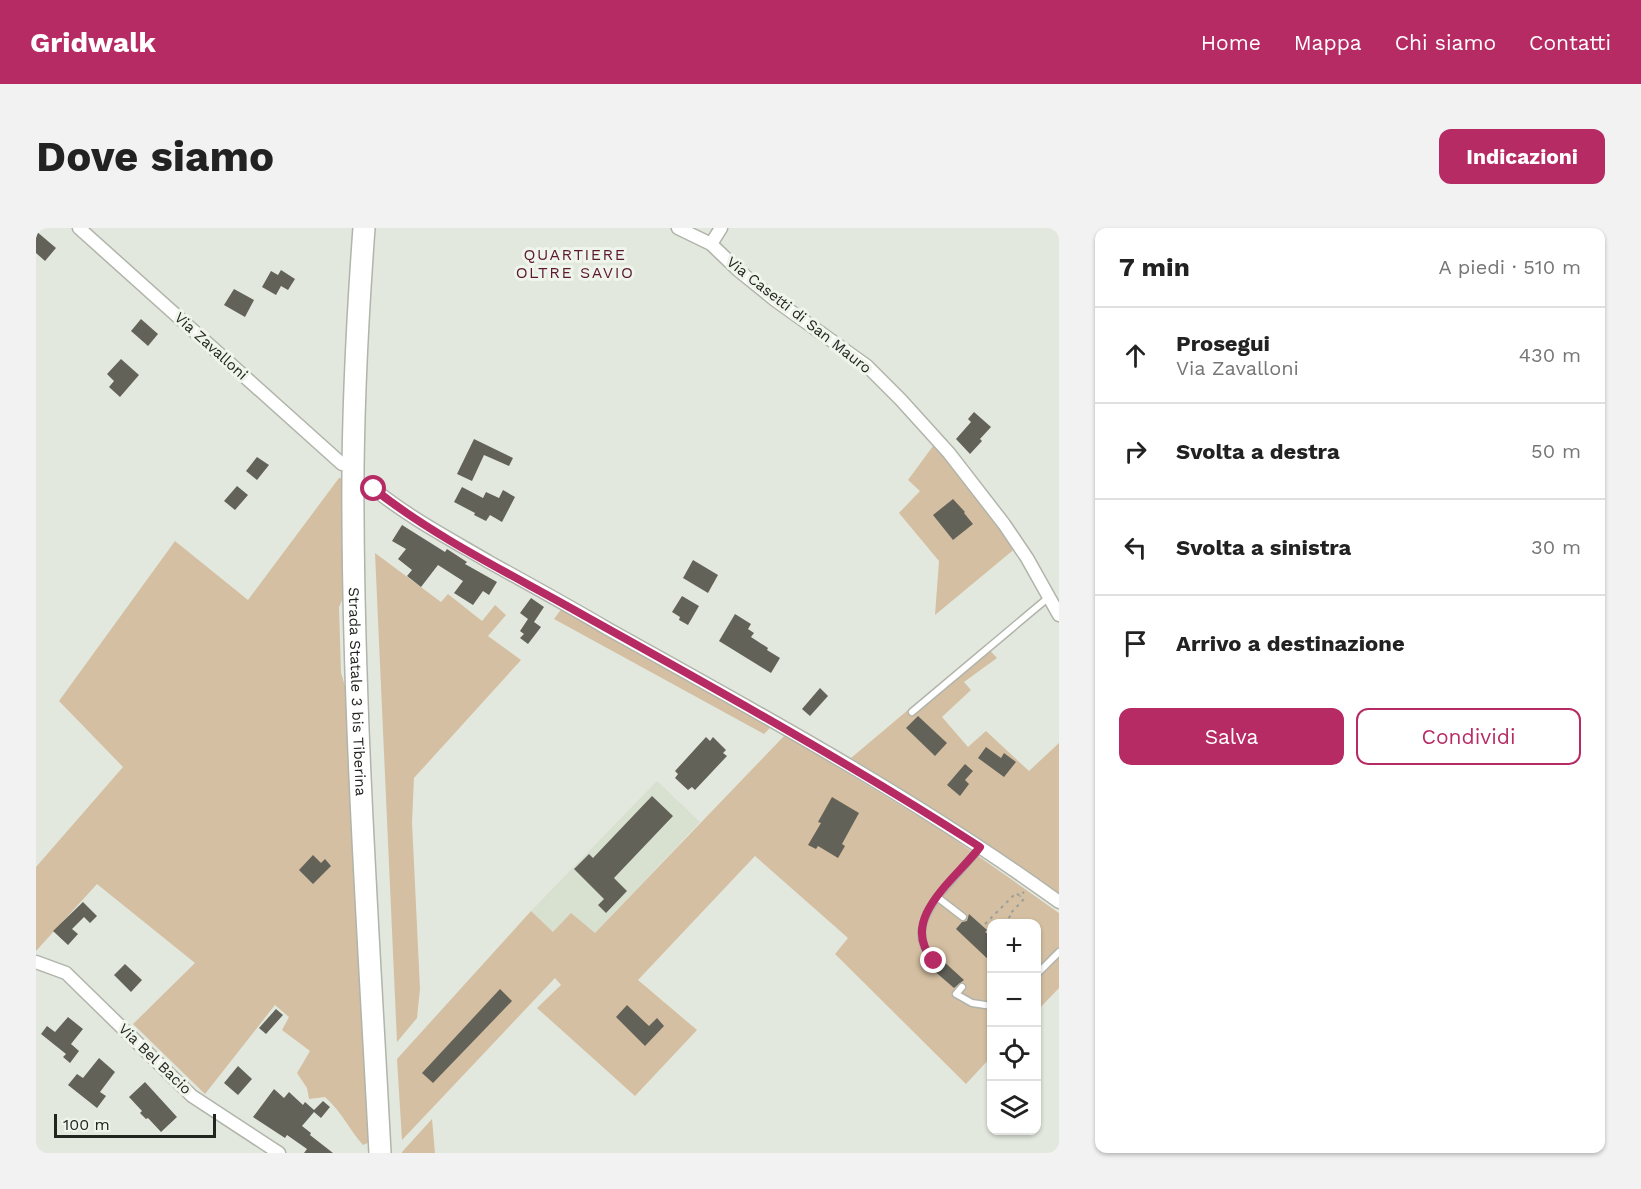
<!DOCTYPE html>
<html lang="it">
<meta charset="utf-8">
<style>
:root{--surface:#fff;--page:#f2f2f2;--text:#222;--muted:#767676;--line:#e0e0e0;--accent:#b72b65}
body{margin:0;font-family:"Work Sans",sans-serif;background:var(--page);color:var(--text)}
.controls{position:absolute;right:18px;bottom:18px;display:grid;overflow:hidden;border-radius:12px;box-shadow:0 2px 4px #0004}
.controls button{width:54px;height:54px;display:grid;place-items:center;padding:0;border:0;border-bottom:2px solid var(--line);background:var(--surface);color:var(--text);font:30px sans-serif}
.scale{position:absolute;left:18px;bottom:15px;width:162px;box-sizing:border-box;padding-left:6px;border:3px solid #222420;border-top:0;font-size:16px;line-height:21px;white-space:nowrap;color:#222420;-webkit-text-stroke:4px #f0f5eb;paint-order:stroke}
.stop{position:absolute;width:18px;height:18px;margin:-14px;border:4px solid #b72b65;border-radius:50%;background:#fff}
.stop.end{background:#b72b65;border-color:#fff;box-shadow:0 2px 6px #0008}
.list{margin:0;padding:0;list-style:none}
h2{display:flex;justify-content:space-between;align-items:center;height:78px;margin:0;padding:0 24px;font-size:26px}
h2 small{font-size:20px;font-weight:400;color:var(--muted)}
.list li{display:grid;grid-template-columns:39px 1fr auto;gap:18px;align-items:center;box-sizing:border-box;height:96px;padding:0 24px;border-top:2px solid var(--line)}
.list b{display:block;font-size:22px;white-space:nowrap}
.list p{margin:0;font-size:20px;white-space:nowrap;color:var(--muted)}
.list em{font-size:20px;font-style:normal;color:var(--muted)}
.actions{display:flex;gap:12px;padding:18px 24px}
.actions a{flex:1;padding:14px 0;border:2px solid var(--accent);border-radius:12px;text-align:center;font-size:21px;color:var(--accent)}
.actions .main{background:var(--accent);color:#fff}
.icon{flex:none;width:33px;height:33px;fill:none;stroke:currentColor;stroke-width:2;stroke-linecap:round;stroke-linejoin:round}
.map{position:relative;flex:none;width:1023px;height:925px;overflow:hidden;border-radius:12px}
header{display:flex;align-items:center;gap:36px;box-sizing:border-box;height:84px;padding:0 30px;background:var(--accent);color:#fff}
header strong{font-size:28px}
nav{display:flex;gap:33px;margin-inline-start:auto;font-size:21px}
.intro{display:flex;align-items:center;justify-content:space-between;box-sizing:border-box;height:144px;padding:0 36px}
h1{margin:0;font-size:42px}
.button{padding:15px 27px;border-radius:12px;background:var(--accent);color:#fff;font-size:21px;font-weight:700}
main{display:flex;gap:36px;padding:0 36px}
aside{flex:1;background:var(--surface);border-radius:12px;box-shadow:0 2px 4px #0004}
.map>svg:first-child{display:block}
.built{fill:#d8e0cf}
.green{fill:#d4bfa2}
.building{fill:#636259}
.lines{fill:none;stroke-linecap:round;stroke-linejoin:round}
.minor-tunnel{stroke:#bcc1b8;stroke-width:12;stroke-dasharray:12 6;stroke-linecap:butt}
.service-casing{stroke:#b0b4aa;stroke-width:9}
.minor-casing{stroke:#b0b4aa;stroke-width:15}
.trunk-casing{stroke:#b0b4aa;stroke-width:24}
.path{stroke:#9a9e96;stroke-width:2;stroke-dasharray:3 4.5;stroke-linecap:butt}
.service{stroke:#fff;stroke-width:6}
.minor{stroke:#fff;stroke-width:12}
.trunk{stroke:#fff;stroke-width:21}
.route{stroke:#b72b65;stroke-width:8}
.labels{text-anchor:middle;stroke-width:6;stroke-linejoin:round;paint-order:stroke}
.street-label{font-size:15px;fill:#222420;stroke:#f0f5eb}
.neighbourhood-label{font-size:16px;letter-spacing:1.5px;fill:#5c1933;stroke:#f0f5eb}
</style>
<header>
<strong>Gridwalk</strong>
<nav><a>Home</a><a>Mappa</a><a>Chi siamo</a><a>Contatti</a></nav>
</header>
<div class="intro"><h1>Dove siamo</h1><a class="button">Indicazioni</a></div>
<main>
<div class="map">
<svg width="1023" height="925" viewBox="0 0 1023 925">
<rect width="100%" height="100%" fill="#e3e8de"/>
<path class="built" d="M621,553L664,594L559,705L517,704L495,683Z"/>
<g class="green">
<path d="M900,214L981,319L899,387L903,333L863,285L884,263L872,252Z"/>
<path d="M303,250H311V361L303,379L305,445L316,481L336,913L327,917C312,900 306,884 289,869L273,871L271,860L261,845L274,823L246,802L253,789L239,777L169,866L97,796L159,735L61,656L0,723V639L87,539L23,473L139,313L212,372Z"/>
<path d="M339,325L405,374L412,366L446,393L459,377L470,387L452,408L485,432L378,550L376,594L384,761L381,790L361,814Z"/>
<path d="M526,380L735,499L728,506L518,391Z"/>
<path d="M949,417L961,430L928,454L935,462L906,489L932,519L950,503L993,543L1023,515V669L931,603L815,530Z"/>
<path d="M749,507L908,604L1023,685V760L1001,783L1000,696H956L955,829L930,856L799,726L812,710L719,628L602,752L661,802L599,868L501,780L525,757L519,750L366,912L361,831L495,683L517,704L535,685L559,705Z"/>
<path d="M396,891L399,925H366V924Z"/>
</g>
<g class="building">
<path d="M0,3L20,20L9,33L0,25Z"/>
<path d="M245,42L259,51L252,62L245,58L240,67L226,59L235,43L242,47Z"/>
<path d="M198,61L218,72L209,89L188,77Z"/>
<path d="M105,91L122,106L112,118L95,103Z"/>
<path d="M85,131L103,147L84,169L73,159L78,153L71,146Z"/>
<path d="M938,184L955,199L944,211L946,213L934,226L920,211L935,194L932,191Z"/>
<path d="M438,211L477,230L473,238L448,227L436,253L421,246Z"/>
<path d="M221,229L233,237L221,252L210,243Z"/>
<path d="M201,258L212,267L199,282L188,273Z"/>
<path d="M426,259L447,270L450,264L463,270L467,262L479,269L466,294L454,287L450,293L438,287L439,285L418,274Z"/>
<path d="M917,271L929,284L928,285L937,296L917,312L897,287Z"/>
<path d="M366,297L409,324L411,321L431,334L429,336L461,354L453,367L447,363L437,377L418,365L427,353L402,337L385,359L371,348L376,342L362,331L370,321L356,313Z"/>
<path d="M657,332L682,347L672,365L647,350Z"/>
<path d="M646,368L663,378L652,397L643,392L644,389L636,384Z"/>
<path d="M495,370L508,379L498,394L505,399L492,416L484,410L488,406L484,403L492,391L484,385Z"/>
<path d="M699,386L715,396L712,401L718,405L715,409L732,420L731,422L744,430L735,445L683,413Z"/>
<path d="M784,460L792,468L774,488L766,481Z"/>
<path d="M882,488L911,515L899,528L870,500Z"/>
<path d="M670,509L674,513L677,509L690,522L687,525L691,528L659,562L656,559L652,562L639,550L642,546L639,543Z"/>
<path d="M950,519L965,530L968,525L980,534L968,549L942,530Z"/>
<path d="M929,536L937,543L929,552L933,556L924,568L911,557Z"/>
<path d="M616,568L637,588L578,650L591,663L570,685L562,677L568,671L538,641L553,626L557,630Z"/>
<path d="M796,569L823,585L806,616L809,618L802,630L782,618L780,621L772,617L785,595L782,594Z"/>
<path d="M277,627L285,635L289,631L295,638L277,656L263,642Z"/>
<path d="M47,674L61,688L54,695L48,689L36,701L42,706L32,717L17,703Z"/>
<path d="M933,686L951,702L949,704L956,709V735L920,701L926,694L931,693Z"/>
<path d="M905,731L928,752L918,760L896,741Z"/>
<path d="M89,736L106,752L95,764L78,747Z"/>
<path d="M464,761L476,773L397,855L386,845Z"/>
<path d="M591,777L613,798L621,790L628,798L609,818L580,789Z"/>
<path d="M240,781L247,787L230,806L223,800Z"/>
<path d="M32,789L47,801L35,816L43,823L34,835L27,829L30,826L5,806L11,798L19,804Z"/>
<path d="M63,830L79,844L64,864L70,868L61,880L32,857L41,846L47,850Z"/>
<path d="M202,838L216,851L202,867L188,855Z"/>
<path d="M109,854L141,889L125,904L112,890L110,891L104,885L106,883L93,869Z"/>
<path d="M238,861L248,870L253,864L267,877L269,874L278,882L287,873L294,879L285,890L278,884L266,898L275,905L274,907L297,925H268L271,921L251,907L249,910L217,889Z"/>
</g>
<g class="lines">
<path class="minor-tunnel" d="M314,242L338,261"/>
<defs>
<g id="service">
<path d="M876,484L1013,369"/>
<path d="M927,689L901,669L944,620"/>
<path d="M898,733C877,710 886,691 901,669"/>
<path d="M1000,747L1023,724"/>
<path d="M926,759L920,766L936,775L956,778"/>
</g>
<g id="minor">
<path d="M43,0L306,236"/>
<path d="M642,0L675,16L702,42L739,72L831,138L865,172L913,225L968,296L991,330L1023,387"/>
<path d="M675,16L685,0"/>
<path d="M338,261C374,290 414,311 453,334C493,356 533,378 572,401C725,486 881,571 1023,674"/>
<path d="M0,734L30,745L156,868L243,925"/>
</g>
<g id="trunk">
<path id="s1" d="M328,0C321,96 316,192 317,288C318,501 333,713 344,925"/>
</g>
</defs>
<use href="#service" class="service-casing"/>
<use href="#minor" class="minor-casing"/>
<use href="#trunk" class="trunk-casing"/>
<g class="path">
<path d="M949,696L980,665L984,668L988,664"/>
<path d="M968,696L975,687L974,686L988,671L984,668"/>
</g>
<use href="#service" class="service"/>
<use href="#minor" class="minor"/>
<use href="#trunk" class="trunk"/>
</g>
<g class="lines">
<path class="route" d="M338,261C402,312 485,351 556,392C687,465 818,538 944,619C921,650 860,692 898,733"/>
</g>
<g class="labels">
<g class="street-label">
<text transform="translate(763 87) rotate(38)" y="5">Via Casetti di San Mauro</text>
<text transform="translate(175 118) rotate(42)" y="5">Via Zavalloni</text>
<text dy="5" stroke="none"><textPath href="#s1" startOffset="464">Strada Statale 3 bis Tiberina</textPath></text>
<text transform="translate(119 831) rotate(44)" y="5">Via Bel Bacio</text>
</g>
<g class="neighbourhood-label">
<text x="539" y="32">QUARTIERE<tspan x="539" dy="18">OLTRE SAVIO</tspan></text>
</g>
</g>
</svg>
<div class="controls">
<button>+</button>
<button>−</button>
<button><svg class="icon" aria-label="locate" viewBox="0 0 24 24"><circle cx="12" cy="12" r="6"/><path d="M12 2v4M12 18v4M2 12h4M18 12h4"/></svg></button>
<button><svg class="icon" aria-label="layers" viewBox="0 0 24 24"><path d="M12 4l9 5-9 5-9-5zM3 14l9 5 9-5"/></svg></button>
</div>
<div class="scale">100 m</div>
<div class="stop" style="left:338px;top:261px"></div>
<div class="stop end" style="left:898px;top:733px"></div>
</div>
<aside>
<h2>7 min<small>A piedi · 510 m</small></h2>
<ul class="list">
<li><svg class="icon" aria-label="ahead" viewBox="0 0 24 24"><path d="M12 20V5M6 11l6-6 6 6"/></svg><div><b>Prosegui</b><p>Via Zavalloni</p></div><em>430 m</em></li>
<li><svg class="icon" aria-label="right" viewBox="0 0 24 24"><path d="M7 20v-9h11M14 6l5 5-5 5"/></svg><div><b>Svolta a destra</b></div><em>50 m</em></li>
<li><svg class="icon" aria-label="left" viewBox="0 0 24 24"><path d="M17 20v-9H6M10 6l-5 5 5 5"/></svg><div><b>Svolta a sinistra</b></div><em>30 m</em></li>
<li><svg class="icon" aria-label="arrive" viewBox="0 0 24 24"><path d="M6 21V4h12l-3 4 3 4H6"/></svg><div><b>Arrivo a destinazione</b></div></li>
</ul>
<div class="actions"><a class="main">Salva</a><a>Condividi</a></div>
</aside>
</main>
